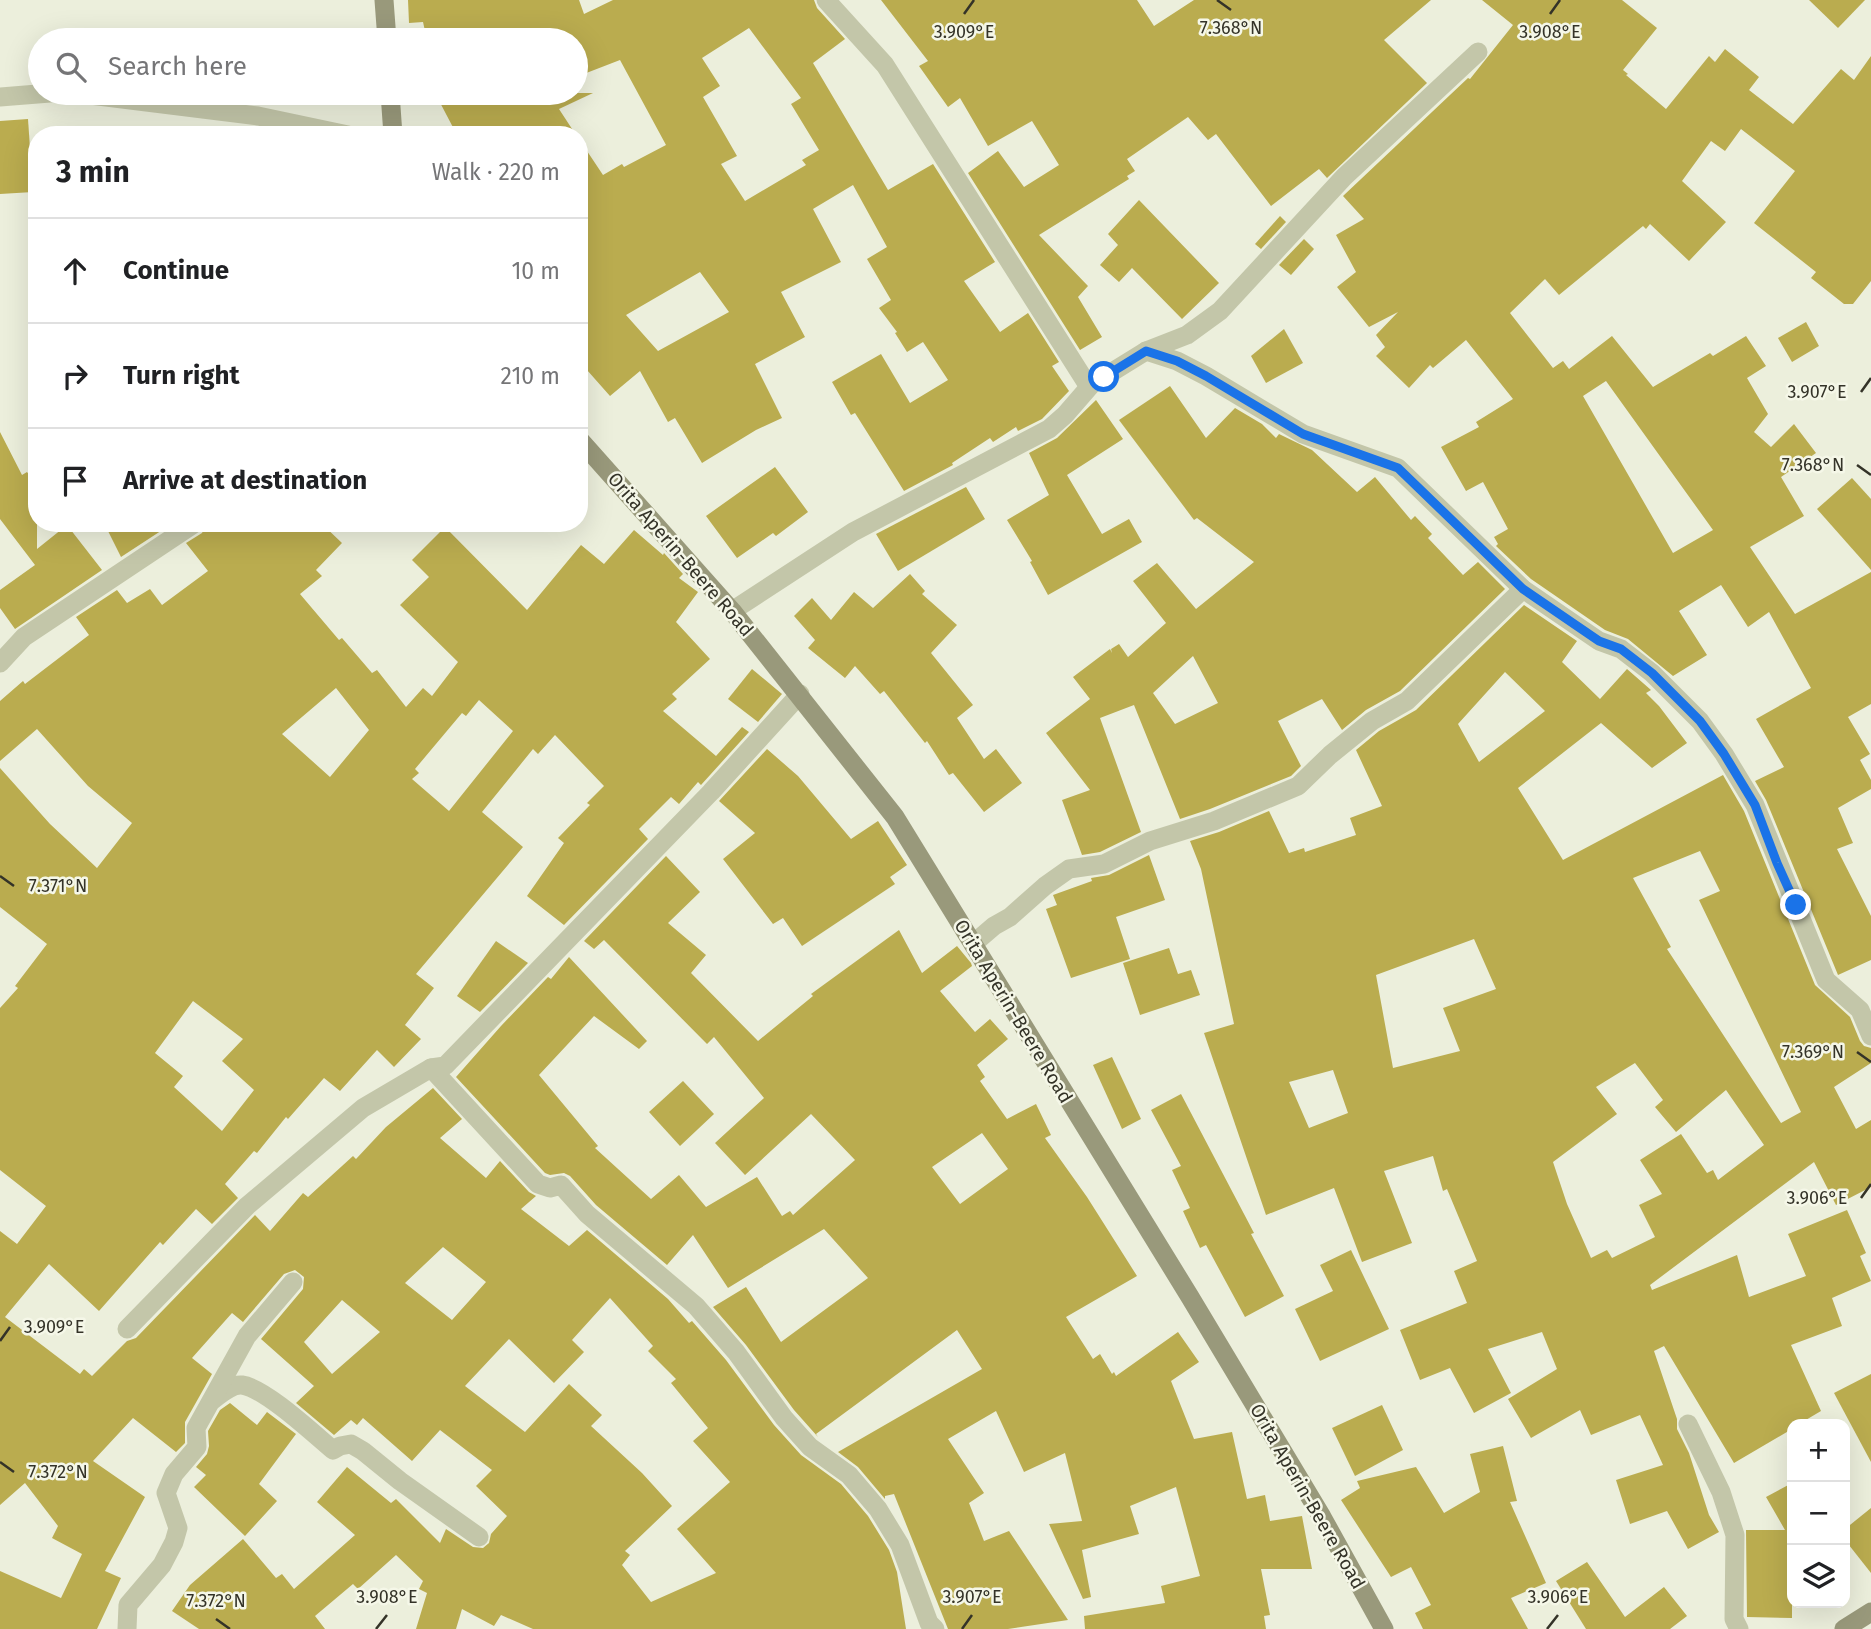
<!DOCTYPE html>
<meta charset="utf-8">
<style>
:root{--surface:#fff;--page:#f2f2f2;--text:#202124;--muted:#757577;--line:#e0e0e0}
body{margin:0;font-family:"Fira Sans",sans-serif;background:var(--page);color:var(--text)}
.controls{position:absolute;right:21px;bottom:21px;display:grid;overflow:hidden;border-radius:14px;box-shadow:0 7px 28px #0002}
.controls button{width:63px;height:63px;display:grid;place-items:center;padding:0;border:0;border-bottom:2px solid var(--line);background:var(--surface);color:var(--text);font:35px sans-serif}
.stop{position:absolute;width:21px;height:21px;margin:-16px;border:5px solid #1a73e8;border-radius:50%;background:#fff}
.stop.end{background:#1a73e8;border-color:#fff;box-shadow:0 2px 7px #0008}
.list{margin:0;padding:0;list-style:none}
h2{display:flex;justify-content:space-between;align-items:center;height:91px;margin:0;padding:0 28px;font-size:30px}
h2 small{font-size:23px;font-weight:400;color:var(--muted)}
.list li{display:grid;grid-template-columns:46px 1fr auto;gap:21px;align-items:center;box-sizing:border-box;height:105px;padding:0 28px;border-top:2px solid var(--line)}
.list b{display:block;font-size:26px;white-space:nowrap}
.list em{font-size:23px;font-style:normal;color:var(--muted)}
.icon{flex:none;width:38px;height:38px;fill:none;stroke:currentColor;stroke-width:2;stroke-linecap:round;stroke-linejoin:round}
.map{position:relative;flex:none;width:1871px;height:1629px;overflow:hidden}
.search{position:absolute;background:var(--surface);box-shadow:0 7px 28px #0002;left:28px;top:28px;width:560px;height:77px;display:flex;align-items:center;gap:18px;box-sizing:border-box;padding:0 24px;border-radius:38px;color:var(--muted);font-size:26px}
.panel{position:absolute;background:var(--surface);box-shadow:0 7px 28px #0002;left:28px;top:126px;width:560px;height:406px;border-radius:28px}
.map>svg:first-child{display:block}
.building{fill:#baac4f;fill-rule:evenodd}
.lines{fill:none;stroke-linecap:round;stroke-linejoin:round}
.minor{stroke:#c3c6a9;stroke-width:19}
.secondary{stroke:#99997b;stroke-width:19}
.route{stroke:#1a73e8;stroke-width:9}
.ticks{fill:none;stroke:#343328;stroke-width:2.5}
.labels{text-anchor:middle;stroke-width:5;stroke-linejoin:round;paint-order:stroke}
.street-label{font-size:19px;fill:#343328;stroke:#f5f7e8}
.ticks-label{font-size:18px;text-anchor:middle;fill:#343328;stroke:#f5f7e8;stroke-width:5;stroke-linejoin:round;paint-order:stroke}
</style>
<div class="map">
<svg width="1871" height="1629" viewBox="0 0 1871 1629">
<rect width="100%" height="100%" fill="#ecefdc"/>
<g class="building">
<path d="M408,0H579L584,14L613,0H814L817,8L845,39L813,63L888,190L933,164L995,262L964,281L1000,332L1028,313L1059,362L1052,366L1069,391L1042,419L1018,431L1016,427L993,442L990,438L952,463L953,465L904,491L855,413L851,415L832,382L881,354L910,403L948,380L923,342L907,352L895,333L897,332L879,308L891,300L867,259L887,247L853,185L813,209L841,262L781,292L805,337L755,364L782,418L756,430L702,463L675,418L668,422L640,371L610,396L579,361V139L603,175L622,164L624,167L666,145L620,60L576,77V40H427L423,22L409,23ZM749,28L801,98L791,104L819,150L802,160L806,165L745,201L721,164L737,156L703,97L720,86L702,58ZM700,272L729,312L658,351L626,315Z"/>
<path d="M881,0H1137L1154,26L1194,0H1431L1384,40L1427,83L1327,178L1319,169L1271,206L1216,134L1208,140L1188,117L1127,159L1135,171L1127,176L1129,179L1039,235L1088,286L1078,297L1102,337L1080,350L968,173L998,151L1024,187L1059,165L1032,121L988,146L960,98L948,107L919,66L928,61Z"/>
<path d="M1482,0H1622L1657,28L1623,70L1628,74L1626,75L1666,109L1709,56L1715,62L1725,49L1759,77L1749,90L1793,124L1841,69L1854,80L1871,56V281L1853,304H1844L1811,278L1816,272L1754,223L1795,171L1741,129L1725,151L1711,141L1682,181L1726,222L1689,261L1650,224L1646,229L1643,226L1559,295L1545,279L1510,313L1553,368L1563,361L1569,369L1612,336L1653,387L1710,353L1713,356L1746,336L1766,366L1747,378L1768,414L1754,432L1771,447L1794,424L1816,453L1781,477L1804,516L1750,547L1795,614L1871,572V704L1848,717L1870,754L1860,760L1871,780V789L1838,808L1853,843L1837,849L1871,916V960L1838,975L1766,800L1755,781L1784,767L1756,719L1811,688L1769,612L1748,627L1721,585L1679,611L1707,655L1673,676L1628,639L1605,630L1531,579L1496,546L1498,544L1494,537L1508,529L1483,482L1466,491L1441,447L1479,427L1476,422L1513,399L1466,340L1433,368L1430,365L1409,388L1376,356L1385,347L1376,335L1398,312L1369,327L1337,287L1356,272L1336,235L1364,219L1343,196L1468,78L1470,79L1513,25ZM1606,381L1713,530L1673,553L1583,396Z"/>
<path d="M1809,0H1865L1838,28Z"/>
<path d="M435,93H593L559,109L576,135H457Z"/>
<path d="M28,119L33,192L0,194V121Z"/>
<path d="M1139,200L1219,283L1182,319L1132,268L1119,282L1100,265L1118,245L1108,234Z"/>
<path d="M1280,216L1286,222L1261,249L1255,244Z"/>
<path d="M1304,239L1314,249L1291,275L1279,265Z"/>
<path d="M1806,322L1819,346L1792,362L1778,338Z"/>
<path d="M1284,329L1303,363L1266,383L1251,356Z"/>
<path d="M1170,386L1206,438L1235,408L1262,424L1276,438L1279,434L1312,450L1357,492L1375,477L1411,520L1415,516L1432,534L1428,538L1463,575L1478,562L1505,589L1400,691L1366,710L1342,730L1322,699L1278,721L1301,766L1291,776L1210,809L1180,819L1134,705L1100,718L1141,832L1100,852L1082,855L1062,800L1090,790L1046,733L1090,699L1073,677L1110,649L1112,653L1111,649L1119,644L1128,657L1166,623L1133,581L1157,563L1196,609L1254,562L1197,518L1194,520L1119,420ZM1193,656L1218,703L1175,724L1153,693Z"/>
<path d="M1096,400L1123,439L1067,475L1102,534L1129,519L1142,542L1048,595L1030,562L1032,561L1007,520L1049,495L1029,453L1057,438Z"/>
<path d="M0,432L22,475L27,472L37,485V549L67,525L102,570L15,629L0,608V590L35,565L0,519Z"/>
<path d="M775,467L808,512L776,536L773,533L737,558L706,516Z"/>
<path d="M1852,478L1871,499V570L1817,509Z"/>
<path d="M966,487L985,519L898,571L876,534Z"/>
<path d="M104,523H173L121,557Z"/>
<path d="M207,523H321L342,543L316,570L322,576L300,594L339,640L342,638L372,673L377,670L406,707L423,688L432,696L458,662L400,605L429,577L412,560L445,527L527,610L581,545L604,564L634,530L663,555L664,553L683,574L679,578L698,592L676,622L710,659L672,694L677,699L663,711L716,756L742,727L749,732L701,785L698,782L679,804L671,797L639,829L648,839L564,925L527,896L564,843L558,838L590,805L587,803L604,786L555,735L538,754L533,749L482,812L523,847L416,974L434,988L405,1025L421,1039L394,1067L377,1050L340,1091L324,1078L288,1119L286,1117L257,1153L254,1151L225,1184L238,1198L212,1224L196,1209L163,1245L160,1242L99,1311L49,1264L5,1317L80,1374L84,1369L92,1376L127,1341L136,1338L255,1215L270,1231L303,1193L308,1197L353,1156L356,1159L386,1127L433,1088L462,1119L440,1138L486,1178L500,1161L529,1192L536,1196L521,1209L569,1246L587,1230L668,1299L689,1323L692,1321L726,1360L774,1425L801,1455L841,1484L868,1516L889,1550L897,1572L906,1629H533L501,1615L494,1626L462,1609L456,1629H416L427,1593L419,1589L423,1581L396,1555L358,1589L353,1584L315,1616L325,1629H199L172,1611L190,1585L243,1539L276,1578L282,1574L294,1589L355,1535L317,1502L347,1467L391,1503L396,1499L440,1543L446,1529L473,1547L483,1548L489,1543L491,1534L507,1516L476,1486L492,1470L440,1430L412,1461L363,1418L357,1425L351,1420L334,1435L296,1403L314,1386L261,1339L303,1289L304,1277L295,1270L284,1274L243,1322L232,1313L192,1358L212,1374L185,1422V1443L176,1452L133,1418L93,1461L145,1497L105,1571L121,1578L97,1629H0V1571L61,1598L82,1554L52,1538L58,1526L25,1483L0,1505V1231L17,1244L46,1206L0,1170V1008L18,988L15,986L47,944L0,907V768L50,824L97,868L132,823L88,786L37,729L0,761V701L23,681L25,684L89,635L76,617L117,590L127,603L150,589L162,605L208,571L186,543L202,533ZM336,688L369,730L330,777L282,734ZM479,700L513,731L449,811L412,779L419,773L415,769L462,713L466,716ZM193,1001L243,1039L222,1061L254,1090L222,1131L174,1087L183,1076L155,1053ZM443,1247L486,1282L452,1320L405,1283ZM610,1298L653,1346L648,1351L676,1379L671,1383L708,1428L693,1441L730,1482L677,1529L716,1573L651,1602L622,1565L630,1555L625,1551L672,1506L642,1473L591,1426L602,1415L569,1384L525,1432L465,1386L509,1339L554,1383L584,1352L572,1340ZM342,1300L380,1332L332,1374L304,1342Z"/>
<path d="M910,574L925,591L922,594L957,625L931,653L973,705L957,718L984,759L996,749L1022,783L984,812L953,773L949,775L927,741L925,743L884,691L880,694L855,666L845,678L808,648L815,640L794,616L812,598L831,620L854,592L873,608Z"/>
<path d="M1524,605L1577,641L1562,662L1600,699L1627,669L1651,690L1646,693L1659,706L1687,743L1652,768L1601,723L1518,788L1563,860L1723,775L1744,811L1815,985L1850,1017L1860,1041L1864,1046L1871,1048V1063L1834,1087L1856,1129L1871,1120V1187L1836,1205L1814,1162L1650,1285L1652,1290L1737,1255L1749,1297L1806,1276L1788,1234L1847,1210L1866,1253L1860,1256L1871,1281L1832,1298L1842,1326L1791,1345L1821,1411L1799,1424H1792V1429L1734,1463L1664,1346L1654,1351L1677,1419V1429L1689,1453L1709,1515L1719,1532L1688,1549L1667,1511L1630,1524L1616,1480L1663,1465L1640,1415L1591,1435L1580,1410L1531,1438L1508,1399L1557,1369L1542,1332L1488,1349L1511,1393L1474,1413L1450,1368L1420,1380L1400,1330L1467,1303L1454,1271L1477,1261L1447,1189L1443,1191L1433,1156L1384,1171L1412,1243L1362,1262L1334,1188L1266,1215L1204,1033L1234,1024L1201,869L1190,841L1219,832L1269,811L1289,853L1304,848L1305,852L1356,835L1350,818L1382,806L1356,750L1379,731L1416,710ZM1505,672L1545,711L1479,762L1458,724ZM1700,851L1720,891L1699,900L1801,1112L1781,1123L1667,949L1671,947L1633,878ZM1474,939L1496,989L1443,1008L1460,1051L1393,1068L1376,975ZM1635,1063L1663,1100L1655,1107L1676,1132L1726,1090L1764,1145L1718,1180L1713,1170L1707,1173L1681,1134L1640,1160L1662,1194L1639,1205L1655,1237L1612,1258L1607,1250L1591,1258L1567,1204L1553,1162L1617,1114L1596,1087ZM1333,1070L1348,1113L1309,1128L1289,1082Z"/>
<path d="M752,669L782,694L758,722L728,699Z"/>
<path d="M767,749L798,776L851,839L878,821L907,865L890,877L895,884L802,946L783,918L773,924L723,859L755,833L719,801Z"/>
<path d="M1149,855L1165,900L1116,917L1130,959L1071,978L1046,909L1057,905L1053,895L1092,881L1091,878L1109,875Z"/>
<path d="M666,856L700,892L668,923L706,955L691,973L758,1041L813,996L811,994L899,930L922,973L957,946L971,963L972,966L940,991L975,1032L990,1019L1008,1039L977,1065L985,1077L980,1081L1007,1119L1036,1104L1051,1135L1045,1138L1087,1197L1137,1276L1066,1317L1093,1359L1100,1354L1112,1374L1114,1372L1116,1376L1178,1332L1199,1362L1171,1381L1194,1439L1232,1432L1247,1499L1265,1495L1270,1521L1302,1516L1312,1569H1261L1270,1615L1264,1616L1266,1629H1085L1084,1616L1165,1603L1161,1586L1200,1576L1176,1487L1130,1506L1139,1534L1082,1550L1091,1597L1083,1599L1049,1524L1082,1521L1065,1453L1024,1472L996,1411L948,1439L984,1493L969,1503L984,1541L1009,1531L1068,1620L1008,1629H948L894,1494L885,1496V1499L858,1467L838,1452L982,1369L957,1330L816,1434L818,1437L794,1410L746,1345L713,1307L746,1287L781,1342L868,1278L824,1229L728,1288L693,1235L667,1265L596,1205L570,1176L564,1173L550,1175L545,1173L456,1077L501,1026L548,977L551,979L569,957L647,1041L639,1049L594,1016L539,1075L598,1146L595,1148L651,1199L679,1175L706,1207L757,1177L782,1216L790,1211L793,1215L855,1160L811,1114L745,1175L715,1143L764,1098L714,1037L707,1044L604,940L594,949L584,941ZM982,1133L1008,1169L960,1204L932,1167Z"/>
<path d="M496,941L528,963L480,1012L457,996Z"/>
<path d="M1169,948L1178,974L1191,970L1200,995L1140,1015L1123,963Z"/>
<path d="M1112,1057L1141,1119L1122,1129L1093,1065Z"/>
<path d="M683,1081L714,1114L680,1146L649,1112Z"/>
<path d="M1181,1094L1254,1233L1251,1234L1284,1296L1245,1317L1206,1245L1200,1248L1183,1211L1190,1208L1172,1170L1181,1166L1151,1110Z"/>
<path d="M1351,1250L1389,1329L1320,1361L1295,1309L1333,1291L1320,1265Z"/>
<path d="M1871,1374V1462L1834,1393Z"/>
<path d="M230,1403L257,1425L267,1412L296,1434L259,1484L277,1501L245,1536L194,1487L206,1475L196,1467L207,1454L209,1446L208,1431L220,1410Z"/>
<path d="M1382,1405L1403,1450L1355,1476L1332,1428Z"/>
<path d="M1503,1446L1517,1501L1510,1502L1546,1583L1511,1598L1528,1629H1423L1415,1613L1431,1605L1411,1567L1391,1577L1341,1500L1360,1488L1357,1481L1416,1467L1444,1513L1480,1492L1470,1454Z"/>
<path d="M1792,1483V1618L1747,1617L1746,1530H1785L1766,1497Z"/>
<path d="M1871,1508V1573L1845,1540V1529Z"/>
<path d="M1587,1562L1625,1617L1664,1587L1687,1616L1670,1629H1586L1556,1581Z"/>
</g>
<g class="lines">
<g class="minor">
<path d="M826,0L885,65L1089,387"/>
<path d="M74,93L258,116L348,135"/>
<path d="M0,97L50,93"/>
<path d="M1146,351L1177,361L1206,376L1303,434L1398,468L1523,589L1599,641L1621,649L1652,673L1700,721L1724,754L1755,805L1826,980L1860,1010L1871,1036"/>
<path d="M732,611L853,532L1049,429L1065,415L1091,385L1146,351L1187,335L1220,311L1344,177L1478,52"/>
<path d="M0,663L24,637L195,523"/>
<path d="M973,944L994,926L1010,917L1045,886L1069,869L1104,864L1150,841L1214,821L1298,786L1330,755L1372,721L1407,701L1523,589"/>
<path d="M431,1068L538,1184L550,1188L561,1185L587,1214L696,1306L736,1352L784,1418L810,1447L849,1475L878,1509L900,1545L929,1623L935,1629"/>
<path d="M127,1329L247,1206L363,1108L431,1068L445,1066L711,792L800,694"/>
<path d="M213,1400C221,1394 231,1384 242,1385C265,1388 315,1435 333,1450L340,1446L351,1444L363,1451L400,1481L479,1537"/>
<path d="M1688,1424L1721,1492L1735,1535L1734,1619L1739,1629"/>
<path d="M127,1629L128,1605L162,1565L174,1542L178,1528L166,1493L174,1474L197,1447L196,1428L247,1336L293,1282"/>
</g>
<g class="secondary">
<path d="M384,0L387,40"/>
<path d="M390,93L393,135"/>
<path d="M579,439L732,611L895,817L1190,1297L1322,1517L1384,1629"/>
<path d="M1844,1629L1871,1612"/>
</g>
</g>
<g class="lines">
<path class="route" d="M1104,377L1146,351L1177,361L1206,376L1303,434L1398,468L1523,589L1599,641L1621,649L1652,673L1700,721L1724,754L1755,805L1777,863L1796,905"/>
</g>
<path class="ticks" d="M1217,0L1231,10M964,14L974,0M1550,14L1560,0M1861,392L1871,378M1857,465L1871,475M0,876L14,886M1857,1052L1871,1062M1861,1198L1871,1184M0,1341L10,1327M0,1462L14,1472M216,1619L230,1629M376,1629L387,1615M962,1629L972,1615M1547,1629L1558,1615"/>
<g class="labels">
<g class="street-label">
<text transform="translate(681 554) rotate(49)" y="7">Orita Aperin-Beere Road</text>
<text transform="translate(1014 1011) rotate(59)" y="7">Orita Aperin-Beere Road</text>
<text transform="translate(1308 1496) rotate(60)" y="7">Orita Aperin-Beere Road</text>
</g>
</g>
<g class="ticks-label">
<text x="1231" y="34">7.368°N</text>
<text x="1550" y="38">3.908°E</text>
<text x="964" y="38">3.909°E</text>
<text x="1817" y="398">3.907°E</text>
<text x="1813" y="471">7.368°N</text>
<text x="58" y="892">7.371°N</text>
<text x="1813" y="1058">7.369°N</text>
<text x="1817" y="1204">3.906°E</text>
<text x="54" y="1333">3.909°E</text>
<text x="58" y="1478">7.372°N</text>
<text x="387" y="1603">3.908°E</text>
<text x="972" y="1603">3.907°E</text>
<text x="1558" y="1603">3.906°E</text>
<text x="216" y="1607">7.372°N</text>
</g>
</svg>
<div class="controls">
<button>+</button>
<button>−</button>
<button><svg class="icon" aria-label="layers" viewBox="0 0 24 24"><path d="M12 4l9 5-9 5-9-5zM3 14l9 5 9-5"/></svg></button>
</div>
<div class="stop" style="left:1104px;top:377px"></div>
<div class="stop end" style="left:1796px;top:905px"></div>
<div class="search"><svg class="icon" aria-label="search" viewBox="0 0 24 24"><circle cx="10" cy="10" r="6"/><path d="M15 15l6 6"/></svg>Search here</div>
<section class="panel">
<h2>3 min<small>Walk · 220 m</small></h2>
<ul class="list">
<li><svg class="icon" aria-label="ahead" viewBox="0 0 24 24"><path d="M12 20V5M6 11l6-6 6 6"/></svg><div><b>Continue</b></div><em>10 m</em></li>
<li><svg class="icon" aria-label="right" viewBox="0 0 24 24"><path d="M7 20v-9h11M14 6l5 5-5 5"/></svg><div><b>Turn right</b></div><em>210 m</em></li>
<li><svg class="icon" aria-label="arrive" viewBox="0 0 24 24"><path d="M6 21V4h12l-3 4 3 4H6"/></svg><div><b>Arrive at destination</b></div></li>
</ul>
</section>
</div>
